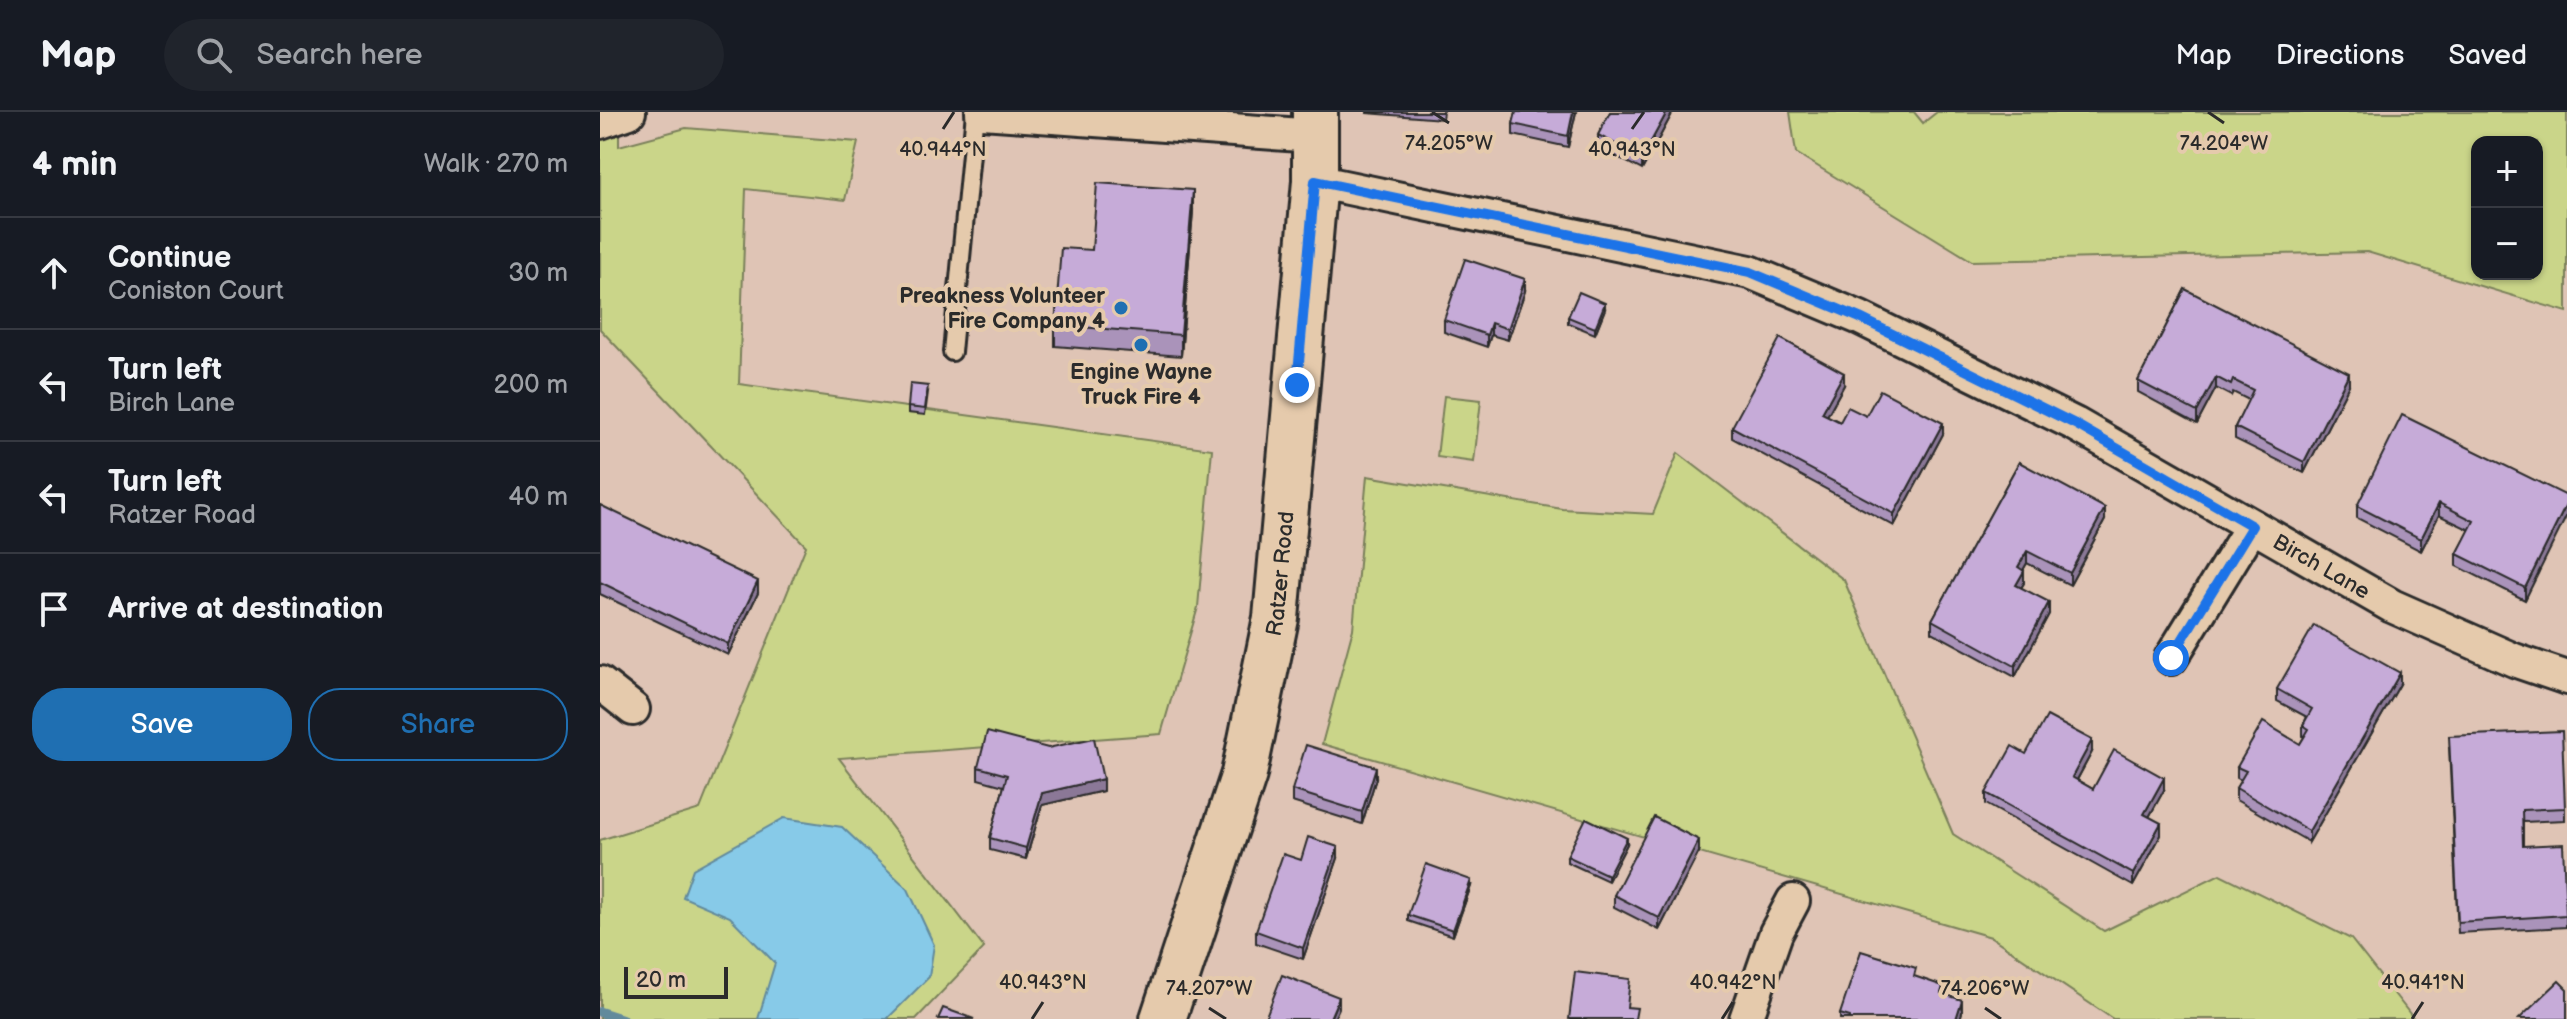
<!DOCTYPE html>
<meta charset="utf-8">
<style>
:root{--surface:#171b24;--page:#20242c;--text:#f1f3f6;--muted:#9ea1a6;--line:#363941;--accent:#1f6fb2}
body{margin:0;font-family:"Balsamiq Sans",sans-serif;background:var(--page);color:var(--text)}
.controls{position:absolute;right:24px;top:24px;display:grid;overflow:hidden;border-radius:16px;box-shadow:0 2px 6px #0004}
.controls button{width:72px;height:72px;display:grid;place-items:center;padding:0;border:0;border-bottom:2px solid var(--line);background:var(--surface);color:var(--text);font:40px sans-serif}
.scale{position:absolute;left:24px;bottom:20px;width:104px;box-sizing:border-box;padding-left:8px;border:4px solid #2b2b2b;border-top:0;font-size:22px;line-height:28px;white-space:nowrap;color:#2b2b2b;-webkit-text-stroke:6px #e5caac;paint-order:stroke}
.stop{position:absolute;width:24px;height:24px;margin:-18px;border:6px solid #1a73e8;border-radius:50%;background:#fff}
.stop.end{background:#1a73e8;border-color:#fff;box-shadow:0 2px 8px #0008}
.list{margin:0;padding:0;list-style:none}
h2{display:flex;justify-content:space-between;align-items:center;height:104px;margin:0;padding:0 32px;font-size:34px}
h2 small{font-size:26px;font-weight:400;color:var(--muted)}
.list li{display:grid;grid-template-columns:52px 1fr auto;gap:24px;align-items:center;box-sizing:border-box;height:112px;padding:0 32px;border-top:2px solid var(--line)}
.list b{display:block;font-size:30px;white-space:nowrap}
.list p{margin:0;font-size:26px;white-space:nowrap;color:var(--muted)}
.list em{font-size:26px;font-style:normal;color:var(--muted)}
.actions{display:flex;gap:16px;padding:24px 32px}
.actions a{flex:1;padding:18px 0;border:2px solid var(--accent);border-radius:32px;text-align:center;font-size:28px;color:var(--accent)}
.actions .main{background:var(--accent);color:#fff}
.icon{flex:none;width:44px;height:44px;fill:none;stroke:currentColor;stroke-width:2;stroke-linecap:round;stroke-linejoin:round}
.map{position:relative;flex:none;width:1967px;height:907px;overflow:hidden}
header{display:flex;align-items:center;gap:48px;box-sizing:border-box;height:112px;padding:0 40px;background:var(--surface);border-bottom:2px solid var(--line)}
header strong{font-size:38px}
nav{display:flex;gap:44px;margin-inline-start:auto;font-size:28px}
.search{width:560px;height:72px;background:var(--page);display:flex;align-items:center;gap:20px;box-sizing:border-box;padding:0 28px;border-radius:44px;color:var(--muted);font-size:30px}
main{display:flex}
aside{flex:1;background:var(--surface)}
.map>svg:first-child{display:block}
.green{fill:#cad589;stroke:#7a805a;stroke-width:2;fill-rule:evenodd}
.water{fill:#87cae8;stroke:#628a9c;stroke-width:2}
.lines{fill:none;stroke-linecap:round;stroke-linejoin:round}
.stream{stroke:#628a9c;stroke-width:10}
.service-casing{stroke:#2b2b2b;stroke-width:22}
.minor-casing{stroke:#2b2b2b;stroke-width:38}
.primary-casing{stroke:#2b2b2b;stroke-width:50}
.service{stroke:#e5caac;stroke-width:16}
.minor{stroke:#e5caac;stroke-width:32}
.primary{stroke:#e5caac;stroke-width:44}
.wall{fill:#aa93ba;stroke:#2b2b2b;stroke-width:2}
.shaded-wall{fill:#8b7897;stroke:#2b2b2b;stroke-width:2}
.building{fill:#c6abd8;stroke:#2b2b2b;stroke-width:2}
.route{stroke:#1a73e8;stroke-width:10}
.ticks{fill:none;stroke:#2b2b2b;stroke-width:3}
.poi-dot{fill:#1f6fb2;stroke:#e5caac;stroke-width:3}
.labels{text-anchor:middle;stroke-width:8;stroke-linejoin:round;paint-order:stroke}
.poi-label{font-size:22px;font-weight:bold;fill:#2b2b2b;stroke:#e5caac;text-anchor:end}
.street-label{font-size:22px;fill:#2b2b2b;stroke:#e5caac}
.ticks-label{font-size:20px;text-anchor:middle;fill:#2b2b2b;stroke:#e5caac;stroke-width:8;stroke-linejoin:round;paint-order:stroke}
</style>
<header>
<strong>Map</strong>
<div class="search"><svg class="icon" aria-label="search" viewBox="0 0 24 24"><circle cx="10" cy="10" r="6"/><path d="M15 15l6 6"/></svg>Search here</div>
<nav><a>Map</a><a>Directions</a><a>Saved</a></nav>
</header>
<main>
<aside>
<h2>4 min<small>Walk · 270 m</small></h2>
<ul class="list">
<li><svg class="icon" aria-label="ahead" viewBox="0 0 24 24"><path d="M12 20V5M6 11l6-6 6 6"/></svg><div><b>Continue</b><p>Coniston Court</p></div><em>30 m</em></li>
<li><svg class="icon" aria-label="left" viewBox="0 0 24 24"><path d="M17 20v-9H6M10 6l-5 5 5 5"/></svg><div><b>Turn left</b><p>Birch Lane</p></div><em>200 m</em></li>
<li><svg class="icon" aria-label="left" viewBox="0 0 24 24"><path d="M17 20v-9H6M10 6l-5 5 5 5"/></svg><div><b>Turn left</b><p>Ratzer Road</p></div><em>40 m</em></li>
<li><svg class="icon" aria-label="arrive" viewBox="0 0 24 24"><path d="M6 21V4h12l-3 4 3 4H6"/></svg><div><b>Arrive at destination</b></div></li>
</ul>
<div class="actions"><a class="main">Save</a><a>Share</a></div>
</aside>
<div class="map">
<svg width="1967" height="907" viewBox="0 0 1967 907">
<rect width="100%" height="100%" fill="#dfc4b5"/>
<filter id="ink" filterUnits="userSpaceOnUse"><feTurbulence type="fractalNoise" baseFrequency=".0125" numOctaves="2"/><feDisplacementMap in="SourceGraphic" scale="16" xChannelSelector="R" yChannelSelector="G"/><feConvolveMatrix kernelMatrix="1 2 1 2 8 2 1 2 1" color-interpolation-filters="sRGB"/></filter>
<g filter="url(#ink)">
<g class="green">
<path d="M0,0H19V34L86,16L258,30L245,88L146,77L139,272L612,337L598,495L561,622L239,646L384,836L316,907H0V728L100,697L206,434L0,217Z"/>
<path d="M1190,0H1314L1323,11L1337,0H1967V200L1767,140L1372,149L1196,41ZM1877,30H1937V162H1877Z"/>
<path d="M844,284L881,288L874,350L837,345Z"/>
<path d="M1078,341L1244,468L1353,722L1504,819L1620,762L1751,827L1814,907H1513L1391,825L722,632L753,517L767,364L962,397L1053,402Z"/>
</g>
<path class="water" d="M184,706L242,715L308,777L334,833L329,865L287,907H158L175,851L130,805L83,785L93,757Z"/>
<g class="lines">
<path class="stream" d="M0,900L22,907"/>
<defs>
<path id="service" d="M352,240L375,0"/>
<g id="minor">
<path d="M382,0L715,24"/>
<path d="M0,10L29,0"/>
<path id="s1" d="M715,69L1150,160L1260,206L1475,312L1792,494L1914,548L1967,566"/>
<path d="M1571,546L1652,414"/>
<path d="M0,571L33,597"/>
<path d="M1146,907L1176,821L1193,789"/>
</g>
<g id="primary">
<path id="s2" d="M563,907L644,662L676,506L715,69V0"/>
</g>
</defs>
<use href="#service" class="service-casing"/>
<use href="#minor" class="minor-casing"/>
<use href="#primary" class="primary-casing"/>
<use href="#service" class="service"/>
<use href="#minor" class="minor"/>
<use href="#primary" class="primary"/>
</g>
<g class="wall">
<path d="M767,0H843L842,7L767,1Z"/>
<path d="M916,0H976L968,35L913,23V12Z"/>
<path d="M1010,0H1073L1042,58L998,35V23Z"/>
<path d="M593,99L581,244L455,234V213L492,138Z"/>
<path d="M1585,177L1749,273L1704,361L1635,327V315L1649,288L1633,280L1631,284L1616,276L1597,312L1538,280V269Z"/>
<path d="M925,179L908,228L891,223L887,235L844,220V208Z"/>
<path d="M1005,197L995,222L968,211V205Z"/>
<path d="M1244,273L1227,304L1240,310L1266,304L1343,322L1294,414L1132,326V315Z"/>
<path d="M328,280L325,303L308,301V295Z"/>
<path d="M1419,350L1505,408L1470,473L1427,451L1423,458L1424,471L1421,476L1449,502L1415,565L1332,520V508Z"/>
<path d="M1967,384L1925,488L1857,454V442L1870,418L1839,403L1821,439L1757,406V394Z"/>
<path d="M0,393L158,481L128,543L0,482Z"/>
<path d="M1800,572L1709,730L1636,688V676L1641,668L1637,666V655L1700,632L1704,625L1703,624V613L1707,605L1677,589V577Z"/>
<path d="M1849,636L1965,696V708L1923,710V734L1966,803V815L1858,821Z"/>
<path d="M1492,640L1477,668L1493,677L1564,678L1549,705L1561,723L1533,774L1386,692V681L1426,642Z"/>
<path d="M378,655L503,679L442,693L426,747L390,738V726L404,674L378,667Z"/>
<path d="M776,666L762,712L692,690V678Z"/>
<path d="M1027,732L1008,769L967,750V744Z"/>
<path d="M1099,740L1059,818L1014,795V783Z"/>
<path d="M738,746L703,847L656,831V819L701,748Z"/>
<path d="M871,774L853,824L808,809V803Z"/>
<path d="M1316,865L1343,882L1362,900L1360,907H1240V902Z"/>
</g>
<g class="shaded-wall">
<path d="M973,0H976L968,35V24Z"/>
<path d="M1067,0H1073L1042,58V46Z"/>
<path d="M593,78V99L581,244V223Z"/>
<path d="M925,167V179L908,228V217Z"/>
<path d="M1005,191V197L995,222V216Z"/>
<path d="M891,211V223L887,235V223Z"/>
<path d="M1244,261V273L1222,313V301Z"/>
<path d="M1749,261V273L1704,361V350Z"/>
<path d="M1616,265V276L1597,312V300Z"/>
<path d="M1343,311V322L1294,414V402Z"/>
<path d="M1839,391V403L1821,439V427Z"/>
<path d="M1967,391V403L1925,488V476Z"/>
<path d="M1505,396V408L1470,473V461Z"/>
<path d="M1427,439V451L1418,467V455Z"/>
<path d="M1424,459V471L1416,484V473Z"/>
<path d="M158,469V481L128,543V532Z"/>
<path d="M1449,490V502L1415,565V554Z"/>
<path d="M1800,561V572L1709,730V719Z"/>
<path d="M1492,628V640L1472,677V665Z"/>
<path d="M776,655V666L762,712V700Z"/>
<path d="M1564,666V678L1544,714V702Z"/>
<path d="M503,667V679L442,693L426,747V736L442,681Z"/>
<path d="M1561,711V723L1533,774V762Z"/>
<path d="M1027,726V732L1008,769V763Z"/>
<path d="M1099,728V740L1059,818V806Z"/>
<path d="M738,735V746L703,847V836Z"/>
<path d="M871,768V774L853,824V818Z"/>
<path d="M739,885V896L734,907H730Z"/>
<path d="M1362,888V900L1360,907H1356Z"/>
</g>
<g class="building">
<path d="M916,0H973L968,24L913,12Z"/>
<path d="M1010,0H1067L1042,46L998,23Z"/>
<path d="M497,71L593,78L581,223L455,213L461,136L492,138Z"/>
<path d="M865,147L925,167L908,217L891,211L887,223L844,208Z"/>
<path d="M1585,177L1749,261L1704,350L1635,315L1653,278L1633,268L1631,273L1616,265L1597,300L1538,269Z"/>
<path d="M979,180L1005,191L995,216L968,205Z"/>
<path d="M1180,226L1244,261L1222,301L1240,310L1248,295L1266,304L1280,278L1343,311L1294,402L1132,315Z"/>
<path d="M310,272L328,274L325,297L308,295Z"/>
<path d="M1802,303L1967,384V391L1925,476L1857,442L1874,409L1839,391L1821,427L1757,394Z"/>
<path d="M1419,350L1505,396L1470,461L1427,439L1418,455L1424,459L1416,473L1449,490L1415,554L1332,508Z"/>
<path d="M0,393L158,469L128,532L0,470Z"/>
<path d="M1714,513L1800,561L1709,719L1636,676L1646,659L1637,655L1663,610L1700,632L1709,617L1703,613L1712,597L1677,577Z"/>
<path d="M1447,604L1492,628L1472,665L1493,677L1514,638L1564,666L1544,702L1561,711L1533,762L1386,681L1412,634L1426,642Z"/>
<path d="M1962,619L1965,696L1922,698L1923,734L1963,732L1966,803L1858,810L1849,624Z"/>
<path d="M387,620L448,636L494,626L503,667L442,681L426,736L390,726L407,663L378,655Z"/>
<path d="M706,633L776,655L762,700L692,678Z"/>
<path d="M1054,705L1099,728L1059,806L1014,783Z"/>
<path d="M986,706L1027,726L1008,763L967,744Z"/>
<path d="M708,725L738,735L703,836L656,819L683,742L701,748Z"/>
<path d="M826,752L871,768L853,818L808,803Z"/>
<path d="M1261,839L1316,856L1314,864L1343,874L1341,881L1362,888L1356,907H1250V905L1240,902Z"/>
<path d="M975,860L1030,867L1027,895L1037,896L1035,907H969Z"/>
<path d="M682,863L739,885L730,906L732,907H665Z"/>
<path d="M1959,869L1967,877V907H1919Z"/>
<path d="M343,896L374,907H338Z"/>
</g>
</g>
<g class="lines" filter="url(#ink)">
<path class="route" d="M697,273L715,69L1150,160L1260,206L1475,312L1652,414L1571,546"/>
</g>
<path class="ticks" d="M832,0L849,11M1608,0L1624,11M343,17L354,0M1032,17L1044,0M609,896L626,907M1385,896L1401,907M432,907L443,890M1122,907L1133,890M1812,907L1823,890"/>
<g class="poi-dot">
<circle cx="521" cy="196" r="8"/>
<circle cx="541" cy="233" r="8"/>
</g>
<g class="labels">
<g class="poi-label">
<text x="505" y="191">Preakness Volunteer<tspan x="505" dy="25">Fire Company 4</tspan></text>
<text x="541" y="267" text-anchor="middle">Engine Wayne<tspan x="541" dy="25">Truck Fire 4</tspan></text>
</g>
<g class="street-label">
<text dy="8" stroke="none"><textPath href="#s1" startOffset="1088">Birch Lane</textPath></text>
<text dy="8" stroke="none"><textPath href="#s2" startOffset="462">Ratzer Road</textPath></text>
</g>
</g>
<g class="ticks-label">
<text x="849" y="38">74.205°W</text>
<text x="1624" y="38">74.204°W</text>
<text x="343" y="44">40.944°N</text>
<text x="1032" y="44">40.943°N</text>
<text x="443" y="877">40.943°N</text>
<text x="1133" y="877">40.942°N</text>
<text x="1823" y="877">40.941°N</text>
<text x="609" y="883">74.207°W</text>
<text x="1385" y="883">74.206°W</text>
</g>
</svg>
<div class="controls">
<button>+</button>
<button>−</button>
</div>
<div class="scale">20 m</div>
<div class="stop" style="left:1571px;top:546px"></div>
<div class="stop end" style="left:697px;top:273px"></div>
</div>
</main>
